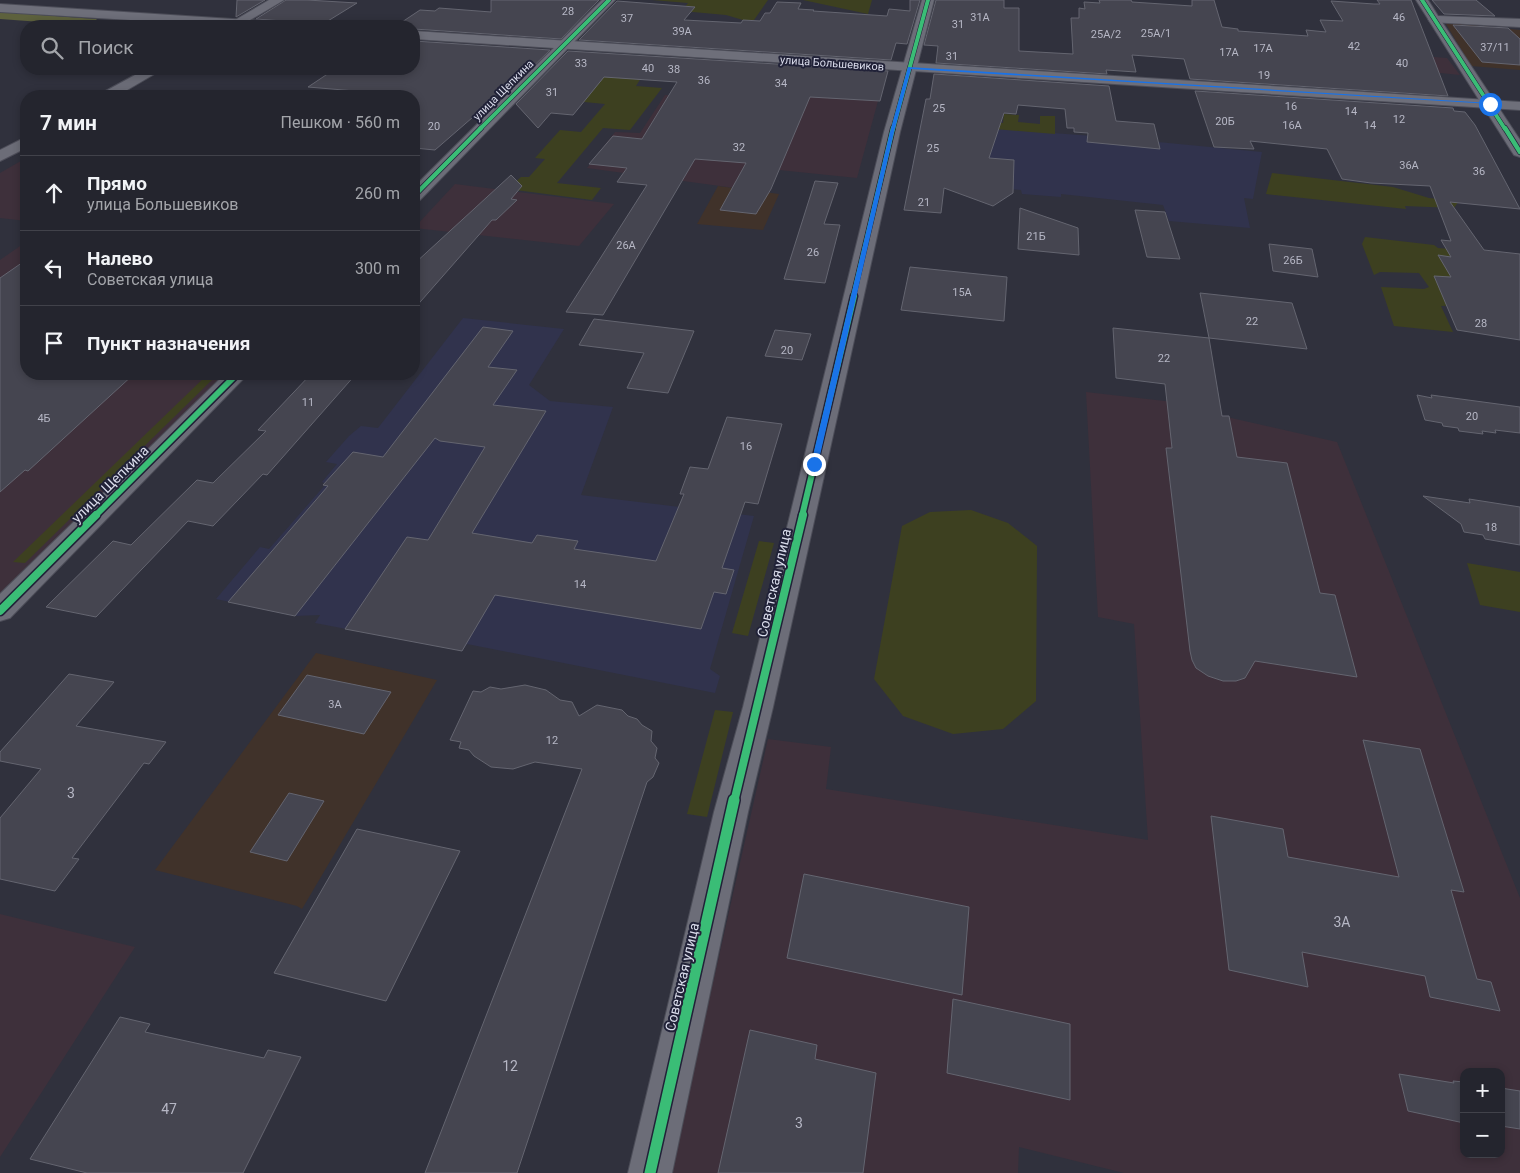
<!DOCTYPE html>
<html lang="ru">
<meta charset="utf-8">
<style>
:root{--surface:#24252e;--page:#2c2d36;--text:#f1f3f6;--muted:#a3a5aa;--line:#41424a}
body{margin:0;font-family:Roboto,sans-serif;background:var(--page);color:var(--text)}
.controls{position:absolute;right:15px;bottom:15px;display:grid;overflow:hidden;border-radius:10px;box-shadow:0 2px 8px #0003}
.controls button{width:45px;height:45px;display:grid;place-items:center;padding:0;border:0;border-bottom:1px solid var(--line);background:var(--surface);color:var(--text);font:25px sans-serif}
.stop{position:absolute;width:15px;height:15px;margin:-11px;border:4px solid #1a73e8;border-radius:50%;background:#fff}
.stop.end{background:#1a73e8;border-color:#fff;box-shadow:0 1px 5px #0008}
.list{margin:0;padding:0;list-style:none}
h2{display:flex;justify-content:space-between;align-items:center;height:65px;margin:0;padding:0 20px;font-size:21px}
h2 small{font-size:16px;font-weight:400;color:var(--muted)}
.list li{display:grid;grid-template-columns:32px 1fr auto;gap:15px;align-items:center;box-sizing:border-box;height:75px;padding:0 20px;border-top:1px solid var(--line)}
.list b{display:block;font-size:19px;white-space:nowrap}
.list p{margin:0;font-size:16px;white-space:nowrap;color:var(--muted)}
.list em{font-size:16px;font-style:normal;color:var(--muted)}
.icon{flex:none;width:28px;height:28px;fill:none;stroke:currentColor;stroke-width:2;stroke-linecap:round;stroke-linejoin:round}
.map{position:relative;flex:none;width:1520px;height:1173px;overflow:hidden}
.search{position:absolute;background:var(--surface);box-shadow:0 2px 8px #0003;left:20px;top:20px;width:400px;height:55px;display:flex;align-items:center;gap:12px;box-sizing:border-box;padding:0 18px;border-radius:20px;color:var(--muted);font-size:19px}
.panel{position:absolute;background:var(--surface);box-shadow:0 2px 8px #0003;left:20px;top:90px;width:400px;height:290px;border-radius:20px}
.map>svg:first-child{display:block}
.commercial{fill:#3e303b;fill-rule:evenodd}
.industrial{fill:#40322a}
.built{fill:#31334d}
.green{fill:#3d4020}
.forest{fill:#5d613d}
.building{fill:#454550;stroke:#646570}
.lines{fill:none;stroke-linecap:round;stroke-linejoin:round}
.minor-casing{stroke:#4c4d58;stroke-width:2}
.tertiary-casing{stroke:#4c4d58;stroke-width:2}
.secondary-casing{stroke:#4c4d58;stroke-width:2}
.minor{fill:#6c6d78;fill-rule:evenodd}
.tertiary{fill:#6c6d78;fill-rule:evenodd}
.secondary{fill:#6e6f7a;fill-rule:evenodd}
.cycleway-far4-casing{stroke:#212238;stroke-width:5}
.cycleway-far3-casing{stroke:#212238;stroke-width:6}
.cycleway-far2-casing{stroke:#212238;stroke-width:9}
.cycleway-far1-casing{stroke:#212238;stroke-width:11}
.cycleway-casing{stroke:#212238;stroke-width:14}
.cycleway-far4{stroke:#3abd76;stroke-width:4}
.cycleway-far3{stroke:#3abd76;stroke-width:4.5}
.cycleway-far2{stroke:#3abd76;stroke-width:6}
.cycleway-far1{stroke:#3abd76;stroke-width:8}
.cycleway{stroke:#3abd76;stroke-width:11}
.route{fill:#1a73e8}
.labels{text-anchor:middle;stroke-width:4;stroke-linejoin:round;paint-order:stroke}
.number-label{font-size:11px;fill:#b6b7c5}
.far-street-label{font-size:11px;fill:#dbddec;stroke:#212238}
.street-label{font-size:14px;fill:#dbddec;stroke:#212238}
.near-number-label{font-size:14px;fill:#b6b7c5}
</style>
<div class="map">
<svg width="1520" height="1173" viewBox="0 0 1520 1173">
<rect width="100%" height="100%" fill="#30313d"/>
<g class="commercial">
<path d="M1346,50L1447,58L1460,75L1352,64Z"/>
<path d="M665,95L806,103L809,96L878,101L857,178L779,170L757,191L587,168L615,132L640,133Z"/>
<path d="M26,158V221L0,218V173Z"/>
<path d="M455,184L614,204L579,246L414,228Z"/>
<path d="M26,242V374H228L0,599V260Z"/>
<path d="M1086,392L1217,407L1218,415L1337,442L1520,898V1173H1124L1019,1147L1018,1173H670L768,739L831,747L826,789L1148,840L1134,624L1098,617ZM1464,1072H1501V1154H1464Z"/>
<path d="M0,914L135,947L0,1157Z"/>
</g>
<g class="industrial">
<path d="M1451,23L1520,30V70L1471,66L1446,24Z"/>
<path d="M718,186L779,194L763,230L697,224Z"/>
<path d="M316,653L437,680L302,909L297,906L155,870Z"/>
</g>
<g class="built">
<path d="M921,123L1106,137L1262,152L1253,199L1244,198L1250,228L1169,221L1163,205L1061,194V197L1022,194L1021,190L910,179Z"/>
<path d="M463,318L564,329L529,385L550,401L613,407L581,495L754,516L710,669L720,676L715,693L467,644L462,651L315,623L320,615L295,616L216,599L260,547L269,549L326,484L322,482L337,464L326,462L349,436L361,426L378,428Z"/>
</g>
<g class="green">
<path d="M652,0H768L754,20H743L726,15L682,11L688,3Z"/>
<path d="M803,0H872L868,14Z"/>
<path d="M598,75L641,78L636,86L662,88L630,130L603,128L557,183L601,188L592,200L508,189L521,177H529L545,159L535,158L560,130L581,132L605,104L574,101Z"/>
<path d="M1004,114L1019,115L1018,122L1040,124V116H1055V134L921,123L985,121L1003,123Z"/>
<path d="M1272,173L1393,187L1429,198L1459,201L1454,208L1405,206L1406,209L1266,194Z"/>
<path d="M1365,237L1434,245L1438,248L1463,250L1461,305L1441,306L1453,332L1394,326L1381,287L1424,289L1429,287L1419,273L1380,272L1374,275L1362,244Z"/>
<path d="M208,374H218L25,563L13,562Z"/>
<path d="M971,510L1008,523L1037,546L1036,701L1003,729L953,734L903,716L874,679L902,526L930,512Z"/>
<path d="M759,541L774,543L748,636L732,633Z"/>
<path d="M1467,563L1520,572V612L1480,605Z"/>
<path d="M715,710L733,712L707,817L687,814Z"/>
</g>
<path class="forest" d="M0,12L96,19L98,21L92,24L82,25L0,19Z"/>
<g class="building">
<path d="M237,0H265L236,17Z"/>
<path d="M286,0H307L357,3L323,24L256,19Z"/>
<path d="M491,0H599L561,39L414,29V26H396L420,10L435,11L439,8L491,12Z"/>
<path d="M910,0H920L907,44L896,43L891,60L579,40L617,1L695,7L684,20L741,23L743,20L760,21L765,13H770L777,2L801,3L798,9L814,10L813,11L887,16L889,9L910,11Z"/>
<path d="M936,0H1004V8H1019V51L1073,54L1071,18H1079V8L1085,9L1084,2L1100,3L1099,0H1131L1132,2L1192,6V0H1214L1222,27L1238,29V31L1308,36L1306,30L1326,32L1320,20L1343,21L1331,1L1374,4H1380L1377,0H1411L1448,96L1190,79L1184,59L1132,55L1136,72L1106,70L1107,74L936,63L938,46L924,45Z"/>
<path d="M1432,0H1476L1495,16L1444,14Z"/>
<path d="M1453,25L1508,28L1520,39V65L1482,62Z"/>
<path d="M414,41L550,50L506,93L503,91L435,150L414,148V96L308,87L335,69H414Z"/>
<path d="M568,51L888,71L880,101L810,97L771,189L756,214L720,210L746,163L695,159L603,315L566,312L647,185L617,182L627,168L589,164L613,136L642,139L677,82L604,77L573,115L551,113L538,128L516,104Z"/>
<path d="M934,74L1109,86L1116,121L1154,124L1160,149L1087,142L1088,133L1074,132V128H1067L1065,109L1018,105L1016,114L1004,113L989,158L1014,160L1013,193L993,206L944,188L941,213L904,210L926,99H930Z"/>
<path d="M1195,91L1453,108L1454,111L1465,112L1475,125L1520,209L1450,202L1484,250L1520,254V340L1457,330L1434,276L1451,277L1438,255L1451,257L1441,240L1451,241L1430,186L1371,183L1342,179L1327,149L1250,141L1254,149L1214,147Z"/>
<path d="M511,175L522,186L511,199L517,200L496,220H492L414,309V264Z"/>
<path d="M815,181L838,183L824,224L840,225L825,283L784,279Z"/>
<path d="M1020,208L1078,228L1079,255L1018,249Z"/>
<path d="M1135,210L1165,212L1180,259L1147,257Z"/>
<path d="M1269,244L1312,249L1318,277L1273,271Z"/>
<path d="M26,260V374H134L28,471L25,470L0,492V278Z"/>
<path d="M910,267L1007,277L1004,321L901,310Z"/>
<path d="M1200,293L1292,303L1307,349L1209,338Z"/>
<path d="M594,319L694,331L668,393L627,388L644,353L579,345Z"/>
<path d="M483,327L513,331L488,367L517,370L493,405L546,411L472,533L532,543L537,535L578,541L574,549L656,561L684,494H680L690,467L708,469L727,417L782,424L758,504L745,502L722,568L734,570L726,594L714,592L701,629L495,595L462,651L345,629L407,537L428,540L485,447L440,441L435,438L295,616L228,602L328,486L323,485L353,452L383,457Z"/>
<path d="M1113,328L1209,338L1222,416H1229L1237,457L1287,463L1320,593L1335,595L1357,677L1255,661L1245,678L1236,681H1223L1208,676L1196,668L1192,660L1190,651L1166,448H1172L1165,384L1116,378Z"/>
<path d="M775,330L811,334L802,360L765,356Z"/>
<path d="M311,374H356L267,475L263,474L213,526L188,521L96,617L46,607L113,541L131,545L197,480L213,483L266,431L258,430Z"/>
<path d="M1417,395L1432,398L1431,395L1520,407V433L1495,430L1496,433L1482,431L1483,434L1459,431L1458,428L1443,426L1442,423L1425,420Z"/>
<path d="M1423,496L1470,503L1469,499L1520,507V545L1485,539L1483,535L1464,532L1461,524Z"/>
<path d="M69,674L114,682L76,726L166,742L149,764L144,763L72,858L79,859L55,891L0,879V818L41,769L0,761V752Z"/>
<path d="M307,675L391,692L364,734L278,715Z"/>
<path d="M525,685L546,690L560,700L572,702L579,716L597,705L622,710L628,716L637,719L642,725L652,731L651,741L657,748L655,758L659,763L653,777L647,782L517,1173H425L582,769L535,762L513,769L491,767L474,756L469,750L459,748L461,742L450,740L473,691L481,692L490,687L501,689Z"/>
<path d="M1363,740L1420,749L1464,892L1451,890L1477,979L1491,982L1500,1011L1430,997L1425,976L1302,952L1308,987L1229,970L1211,816L1283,829L1288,857L1399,877Z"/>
<path d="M289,793L324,801L287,861L250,852Z"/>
<path d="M357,829L460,851L386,1001L274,973Z"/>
<path d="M804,874L969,907L962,995L787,958Z"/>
<path d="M953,999L1070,1024V1100L947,1073Z"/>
<path d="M120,1017L150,1024L145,1032L264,1058L268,1050L301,1057L243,1173H87L30,1159Z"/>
<path d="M750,1030L817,1045L815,1059L876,1073L863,1173H718Z"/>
<path d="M1399,1074L1454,1083L1453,1081L1464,1082V1123L1408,1111Z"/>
<path d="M1501,1088L1520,1091V1129L1501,1126Z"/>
</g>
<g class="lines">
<defs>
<g id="minor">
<path d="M269,0H284L240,26H232L230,23Z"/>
<path d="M1416,0H1428L1438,16L1520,19V27L1430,22Z"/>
</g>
<g id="tertiary">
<path d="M602,0H615L420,200L414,201V187Z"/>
<path d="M922,0H934L900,132L773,707L748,812L672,1173H628L714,812L743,707L884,132Z"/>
<path d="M1434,15L1440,19L1520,140V157L1514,155L1512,152L1428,19Z"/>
<path d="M146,69H163L117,96H100L102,93Z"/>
<path d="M26,137V148L0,161V150Z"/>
<path d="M225,374H248L10,618L0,621V594Z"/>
</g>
<g id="secondary">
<path d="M0,4L281,22L287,26H228L0,12Z"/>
<path d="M414,31L1520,102V110L414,39Z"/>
</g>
</defs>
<use href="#minor" class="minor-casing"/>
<use href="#tertiary" class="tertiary-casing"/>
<use href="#secondary" class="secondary-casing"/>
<use href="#minor" class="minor"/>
<use href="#tertiary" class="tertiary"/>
<use href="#secondary" class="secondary"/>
<defs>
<g id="cycleway-far4">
<path d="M1422,0L1505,129"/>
<path d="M480,129L609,0"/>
<path d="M893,129L928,0"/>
</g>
<g id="cycleway-far3">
<path d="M1505,128L1520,152"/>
<path d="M414,196L481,128"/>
<path d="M853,297L893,128"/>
</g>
<g id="cycleway-far2">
<path d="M95,516L237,374"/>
<path d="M802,516L854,296"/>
</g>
<g id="cycleway-far1">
<path d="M0,611L96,515"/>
<path d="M734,802L803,515"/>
</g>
<path id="cycleway" d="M650,1173L734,800"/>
</defs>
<use href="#cycleway-far4" class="cycleway-far4-casing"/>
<use href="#cycleway-far3" class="cycleway-far3-casing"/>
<use href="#cycleway-far2" class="cycleway-far2-casing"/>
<use href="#cycleway-far1" class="cycleway-far1-casing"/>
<use href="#cycleway" class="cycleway-casing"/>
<use href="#cycleway-far4" class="cycleway-far4"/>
<use href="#cycleway-far3" class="cycleway-far3"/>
<use href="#cycleway-far2" class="cycleway-far2"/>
<use href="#cycleway-far1" class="cycleway-far1"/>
<use href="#cycleway" class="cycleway"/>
</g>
<path class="route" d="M908,67L1490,103L1492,104L911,69L894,132L818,464L814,466L811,464L890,132Z"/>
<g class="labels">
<g class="number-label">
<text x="568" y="15">28</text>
<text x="980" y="21">31А</text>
<text x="1399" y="21">46</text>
<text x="627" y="22">37</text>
<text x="958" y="28">31</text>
<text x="682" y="35">39А</text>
<text x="1156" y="37">25А/1</text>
<text x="1106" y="38">25А/2</text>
<text x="1354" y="50">42</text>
<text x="1495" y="51">37/11</text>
<text x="1263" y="52">17А</text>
<text x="1229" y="56">17А</text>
<text x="952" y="60">31</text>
<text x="581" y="67">33</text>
<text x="1402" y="67">40</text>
<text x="648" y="72">40</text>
<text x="674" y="73">38</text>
<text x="1264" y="79">19</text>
<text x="704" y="84">36</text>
<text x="781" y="87">34</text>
<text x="552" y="96">31</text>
<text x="1291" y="110">16</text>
<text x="939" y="112">25</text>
<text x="1351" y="115">14</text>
<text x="1399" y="123">12</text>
<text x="1225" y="125">20Б</text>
<text x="1292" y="129">16А</text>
<text x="1370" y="129">14</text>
<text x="434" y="130">20</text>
<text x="739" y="151">32</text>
<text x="933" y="152">25</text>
<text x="1409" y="169">36А</text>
<text x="1479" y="175">36</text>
<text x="924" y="206">21</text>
<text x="1036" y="240">21Б</text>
<text x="626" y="249">26А</text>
<text x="813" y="256">26</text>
<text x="1293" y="264">26Б</text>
<text x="962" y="296">15А</text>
<text x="1252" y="325">22</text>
<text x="1481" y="327">28</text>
<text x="787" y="354">20</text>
<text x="1164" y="362">22</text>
<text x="308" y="406">11</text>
<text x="1472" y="420">20</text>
<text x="44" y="422">4Б</text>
<text x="746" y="450">16</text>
<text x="1491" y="531">18</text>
<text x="580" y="588">14</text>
<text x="335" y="708">3А</text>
<text x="552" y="744">12</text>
</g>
<g class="far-street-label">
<text transform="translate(832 63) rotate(4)" y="4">улица Большевиков</text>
<text transform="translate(503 90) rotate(-45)" y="4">улица Щепкина</text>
</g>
<g class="street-label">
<text transform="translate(110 484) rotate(-45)" y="5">улица Щепкина</text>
<text transform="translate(774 583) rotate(-77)" y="5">Советская улица</text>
<text transform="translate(682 977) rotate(-77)" y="5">Советская улица</text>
</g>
<g class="near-number-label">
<text x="71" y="798">3</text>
<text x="1342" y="927">3А</text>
<text x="510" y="1071">12</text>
<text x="169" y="1114">47</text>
<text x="799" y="1128">3</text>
</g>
</g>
</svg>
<div class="controls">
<button>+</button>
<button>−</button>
</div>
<div class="stop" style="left:1490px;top:104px"></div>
<div class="stop end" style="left:814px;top:464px"></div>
<div class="search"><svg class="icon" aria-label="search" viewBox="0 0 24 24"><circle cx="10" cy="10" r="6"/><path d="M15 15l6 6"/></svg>Поиск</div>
<section class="panel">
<h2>7 мин<small>Пешком · 560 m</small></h2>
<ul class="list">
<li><svg class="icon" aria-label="ahead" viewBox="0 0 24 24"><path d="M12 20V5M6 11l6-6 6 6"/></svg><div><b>Прямо</b><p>улица Большевиков</p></div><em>260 m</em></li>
<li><svg class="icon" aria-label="left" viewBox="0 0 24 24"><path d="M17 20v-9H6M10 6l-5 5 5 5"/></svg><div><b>Налево</b><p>Советская улица</p></div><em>300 m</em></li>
<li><svg class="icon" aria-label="arrive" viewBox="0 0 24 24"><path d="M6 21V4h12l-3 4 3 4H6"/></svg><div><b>Пункт назначения</b></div></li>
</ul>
</section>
</div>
